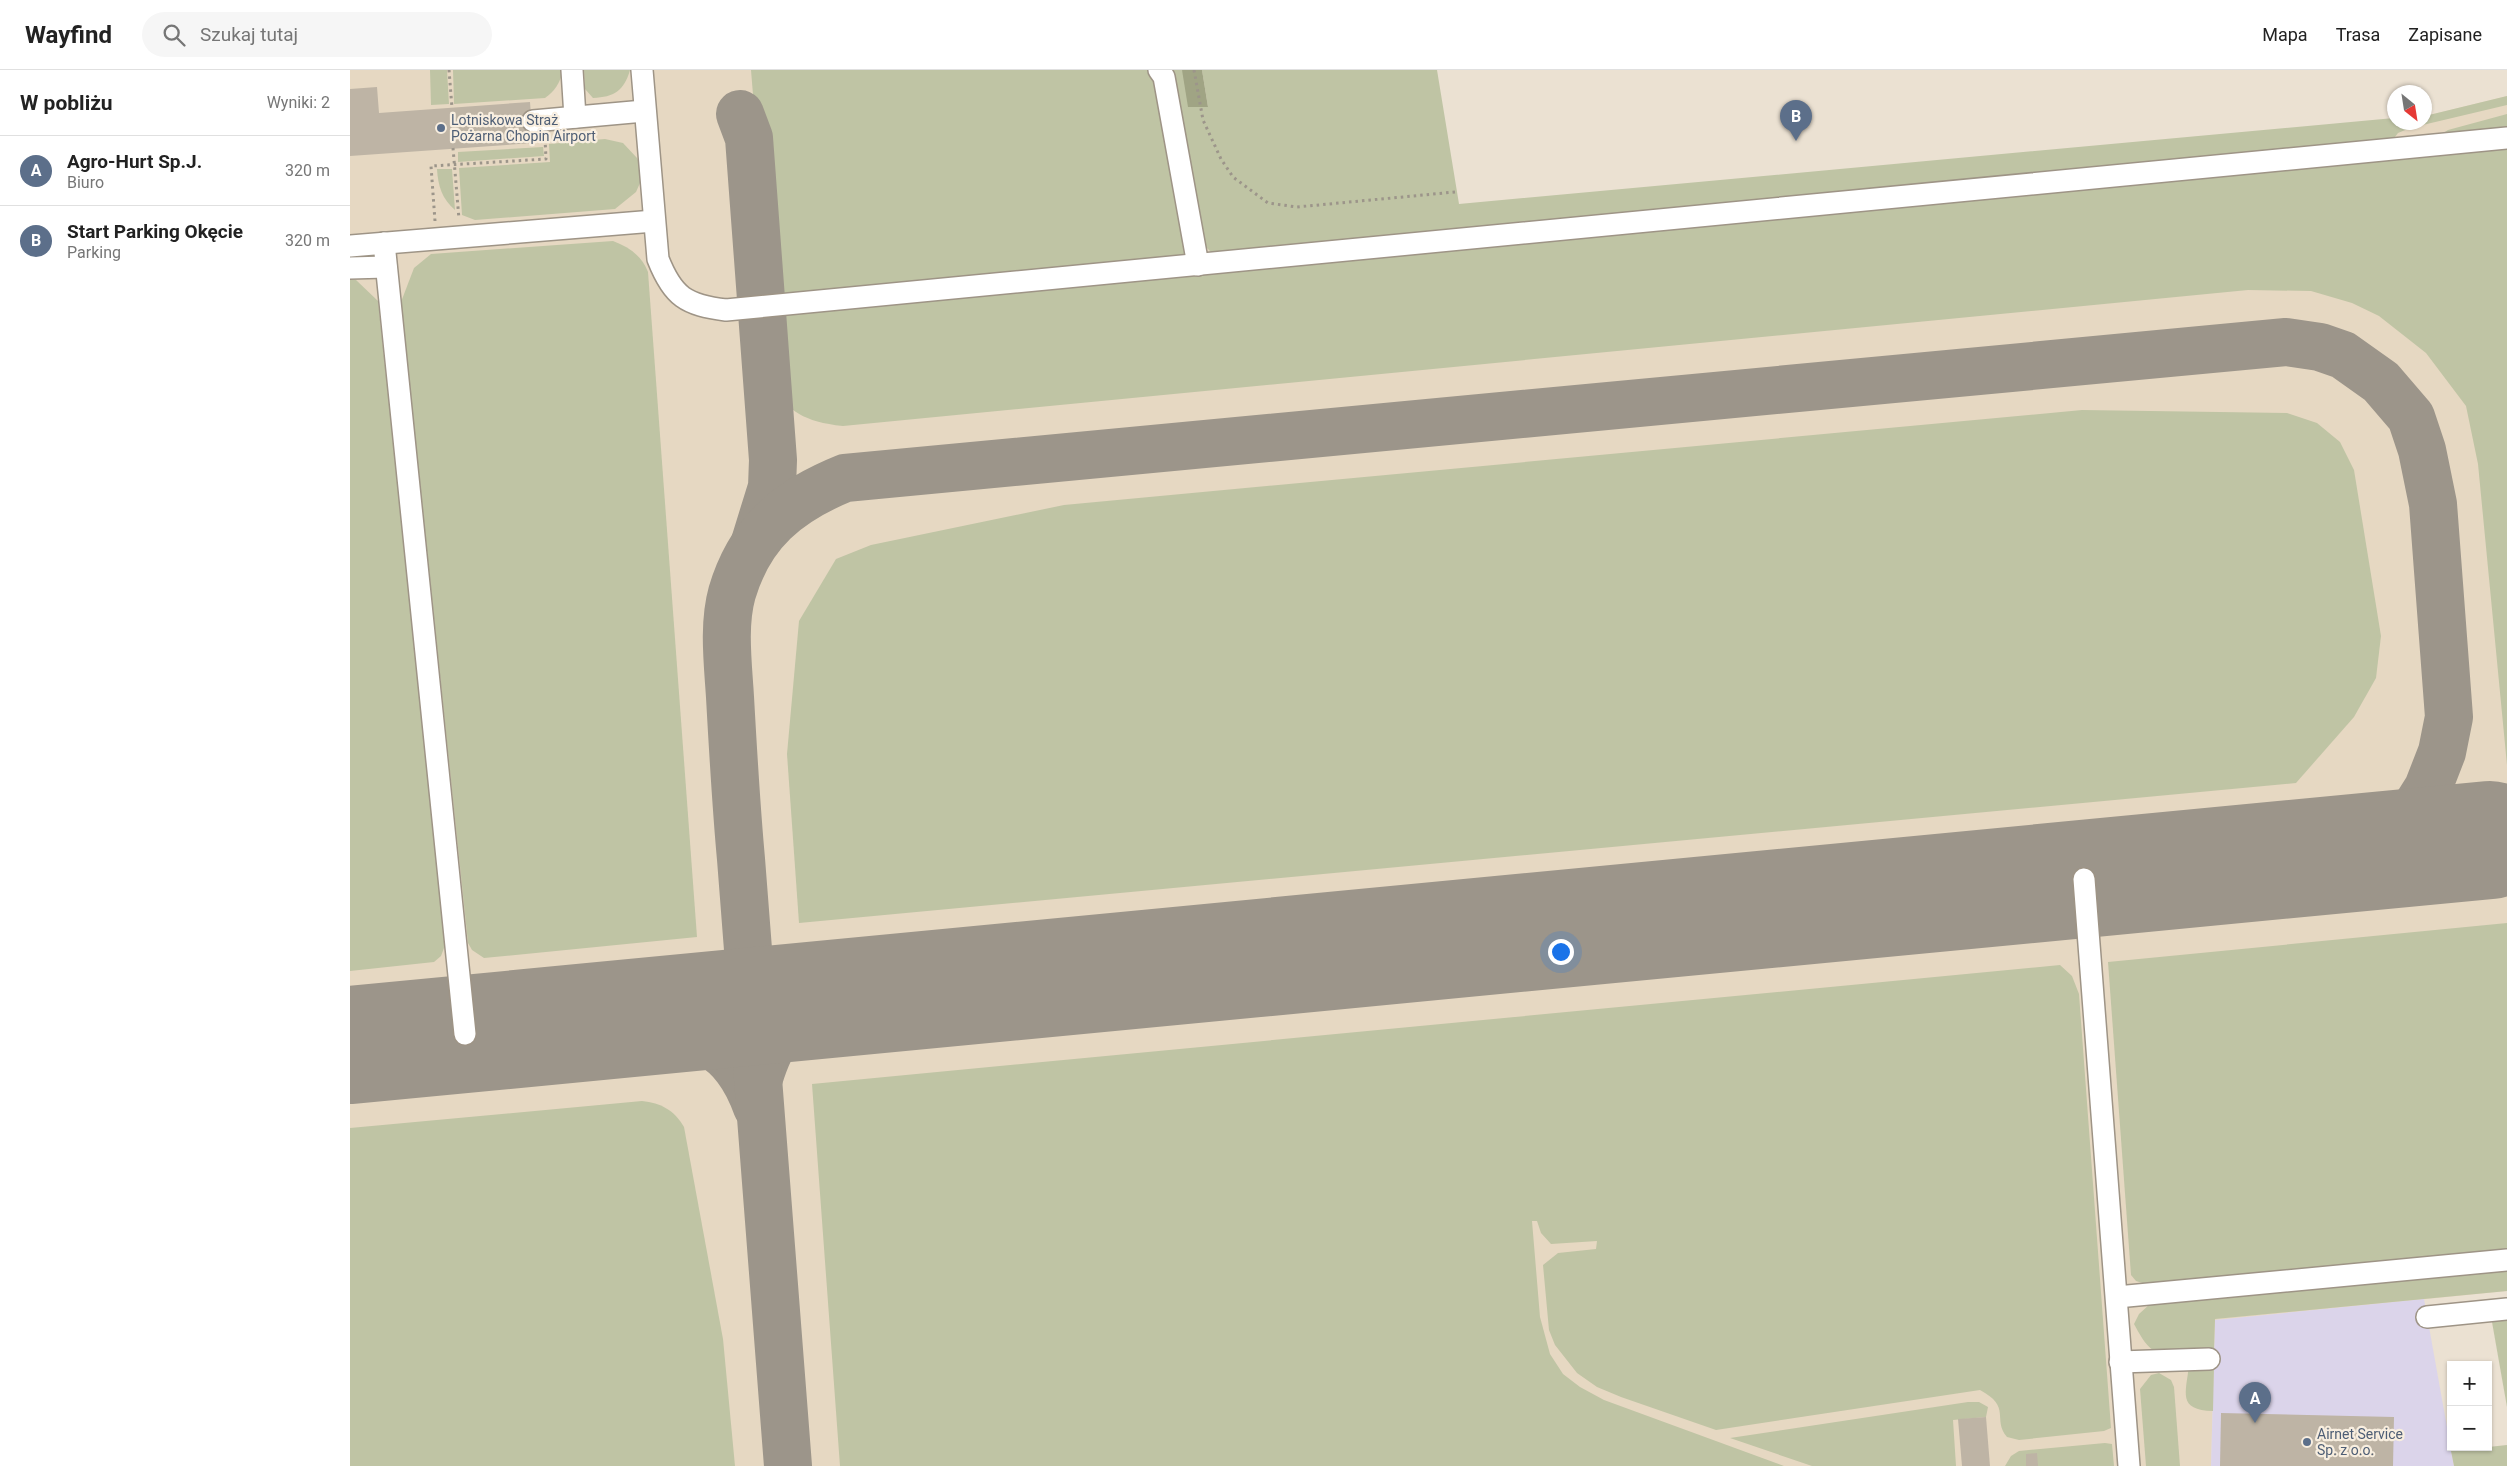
<!DOCTYPE html>
<html lang="pl">
<meta charset="utf-8">
<style>
:root{--surface:#fff;--page:#f6f6f6;--text:#222;--muted:#767676;--line:#e0e0e0;--accent:#2563eb}
body{margin:0;font-family:Roboto,sans-serif;background:var(--page);color:var(--text)}
.controls{position:absolute;right:15px;bottom:15px;display:grid;overflow:hidden;border-radius:0px;box-shadow:0 1px 4px #0004}
.controls button{width:45px;height:45px;display:grid;place-items:center;padding:0;border:0;border-bottom:1px solid var(--line);background:var(--surface);color:var(--text);font:25px sans-serif}
.compass{position:absolute;left:2037px;top:15px;width:45px;height:45px;border-radius:50%;background:var(--surface);box-shadow:0 1px 4px #0004;rotate:150deg}
.you{position:absolute;left:1210px;top:881px;width:18px;height:18px;margin:-12px;border:4px solid #fff;border-radius:50%;background:#1a73e8;box-shadow:0 0 0 8px #1a73e833}
.badge{display:grid;place-items:center;width:32px;height:32px;border-radius:50%;background:var(--accent);color:#fff;font-size:16px;font-weight:700}
.pin{position:absolute;translate:-50% -41px;filter:drop-shadow(0 1px 2px #0008)}
.pin::after{content:'';position:absolute;top:26px;width:18px;height:15px;background:inherit;clip-path:polygon(0 0,100% 0,50% 100%)}
.list{margin:0;padding:0;list-style:none}
h2{display:flex;justify-content:space-between;align-items:center;height:65px;margin:0;padding:0 20px;font-size:21px}
h2 small{font-size:16px;font-weight:400;color:var(--muted)}
.list li{display:grid;grid-template-columns:32px 1fr auto;gap:15px;align-items:center;box-sizing:border-box;height:70px;padding:0 20px;border-top:1px solid var(--line)}
.list b{display:block;font-size:19px;white-space:nowrap}
.list p{margin:0;font-size:16px;white-space:nowrap;color:var(--muted)}
.list em{font-size:16px;font-style:normal;color:var(--muted)}
.icon{flex:none;width:28px;height:28px;fill:none;stroke:currentColor;stroke-width:2;stroke-linecap:round;stroke-linejoin:round}
.map{position:relative;flex:none;width:2157px;height:1396px;overflow:hidden}
header{display:flex;align-items:center;gap:30px;box-sizing:border-box;height:70px;padding:0 25px;background:var(--surface);border-bottom:1px solid var(--line)}
header strong{font-size:24px}
nav{display:flex;gap:28px;margin-inline-start:auto;font-size:18px}
.search{width:350px;height:45px;background:var(--page);display:flex;align-items:center;gap:12px;box-sizing:border-box;padding:0 18px;border-radius:28px;color:var(--muted);font-size:19px}
main{display:flex}
aside{flex:1;background:var(--surface)}
.map>svg:first-child{display:block}
.built{fill:#e6d8c2}
.industrial{fill:#dbd4ea}
.green{fill:#bfc4a4}
.forest{fill:#a0a484}
.lines{fill:none;stroke-linecap:round;stroke-linejoin:round}
.taxiway{stroke:#9c958a;stroke-width:48}
.runway{stroke:#9c958a;stroke-width:118}
.building{fill:#beb4a5}
.minor-casing{stroke:#9e9486;stroke-width:24}
.path{stroke:#9c958a;stroke-width:3;stroke-dasharray:2.5 4;stroke-linecap:butt}
.minor{stroke:#fff;stroke-width:21}
.service-dot{fill:#5c6f8a;stroke:#f8eedf;stroke-width:2}
.labels{text-anchor:middle;stroke-width:4.5;stroke-linejoin:round;paint-order:stroke}
.service-label{font-size:14px;fill:#4e5e75;stroke:#f8eedf;text-anchor:start}
</style>
<header>
<strong>Wayfind</strong>
<div class="search"><svg class="icon" aria-label="search" viewBox="0 0 24 24"><circle cx="10" cy="10" r="6"/><path d="M15 15l6 6"/></svg>Szukaj tutaj</div>
<nav><a>Mapa</a><a>Trasa</a><a>Zapisane</a></nav>
</header>
<main>
<aside>
<h2>W pobliżu<small>Wyniki: 2</small></h2>
<ul class="list">
<li><span class="badge" style="background:#5c6f8a">A</span><div><b>Agro-Hurt Sp.J.</b><p>Biuro</p></div><em>320 m</em></li>
<li><span class="badge" style="background:#5c6f8a">B</span><div><b>Start Parking Okęcie</b><p>Parking</p></div><em>320 m</em></li>
</ul>
</aside>
<div class="map">
<svg width="2157" height="1396" viewBox="0 0 2157 1396">
<rect width="100%" height="100%" fill="#ebe1d2"/>
<path class="built" d="M0,0H832L859,160L2044,52H2074L2075,46L2157,26V1221L1865,1250L1861,1396H0Z"/>
<path class="industrial" d="M2074,1229L2104,1396H1861L1865,1250Z"/>
<g class="green">
<path d="M80,0H97L99,34L81,35Z"/>
<path d="M103,0H213C210,13 205,21 195,28L104,34Z"/>
<path d="M234,0H280C274,21 264,27 243,28L235,19Z"/>
<path d="M401,0H798L803,4L838,186L422,225L419,222Z"/>
<path d="M817,0H832L858,37L852,0H1087L1109,134L2044,48V52H2074L2075,46L2157,26V35L2060,58L2048,63L2041,72L872,185L861,182L851,172Z"/>
<path d="M2157,44V61L2087,67L2098,60Z"/>
<path d="M255,69L273,73L287,88L290,94V113L286,122L265,139L125,150L112,145L109,98L200,92L199,74Z"/>
<path d="M193,77L194,86L108,92V82Z"/>
<path d="M2157,79V695L2128,394L2116,336L2076,283L2029,246L2002,233L1961,221L1898,220L493,356C415,348 425,307 420,245Z"/>
<path d="M87,99H102L105,140C92,129 88,116 87,99Z"/>
<path d="M263,171C279,177 292,186 298,202L347,867L134,888L122,880L118,873L51,232L64,198L81,184Z"/>
<path d="M0,210H6L28,231L97,870L91,886L84,892L0,901Z"/>
<path d="M1732,340L1937,343L1967,353L1990,372L2004,400L2031,566L2026,608L2004,647L1946,713L449,853L437,684L449,551L486,489L521,475L714,435Z"/>
<path d="M2157,853V1180L1799,1215L1786,1211L1781,1205L1758,892Z"/>
<path d="M1710,895L1722,906L1729,924L1761,1358L1754,1361L1669,1370L1657,1367C1642,1349 1662,1337 1630,1320L1366,1360L1271,1327L1247,1317L1227,1303L1205,1275L1199,1260L1193,1195L1208,1183L1246,1179L1247,1171L1201,1174L1191,1163L1187,1151H1182L1190,1247L1200,1284L1213,1304L1230,1317L1254,1330L1434,1396H490L462,1014Z"/>
<path d="M292,1031C311,1033 324,1040 334,1057L373,1269L385,1396H0V1058Z"/>
<path d="M2157,1197V1221L1865,1249L1864,1281C1850,1282 1815,1287 1803,1280C1795,1275 1789,1263 1784,1254L1789,1244L1800,1234Z"/>
<path d="M2157,1250V1337L2142,1252Z"/>
<path d="M1839,1295L1864,1296L1863,1341C1827,1340 1836,1323 1839,1295Z"/>
<path d="M1809,1303L1821,1310L1824,1317L1830,1396H1796L1790,1319L1801,1305Z"/>
<path d="M1618,1332H1629L1638,1337L1636,1347L1603,1350L1606,1396H1462L1380,1368Z"/>
<path d="M1755,1373L1762,1374L1764,1396H1655L1661,1386L1669,1381Z"/>
<path d="M2157,1375V1396H2104L2101,1381Z"/>
</g>
<path class="forest" d="M832,0H852L858,37H838Z"/>
<g class="lines">
<g class="taxiway">
<path d="M390,44L399,68L423,390L422,417L405,472"/>
<path d="M284,948C345,963 384,972 407,1037"/>
<path d="M409,1008C425,956 438,953 484,929"/>
<path d="M438,1396C423,1194 407,992 391,789C386,735 383,681 380,627C378,594 373,555 382,523C400,462 438,431 495,408L1936,272L1970,277L1993,285L2031,312L2061,347L2072,380L2083,434L2099,647L2092,682L2078,718L2061,745L2033,768L2007,783"/>
</g>
<path class="runway" d="M0,975L2140,770"/>
</g>
<g class="building">
<path d="M27,17L29,43L180,32L183,73L0,86V19Z"/>
<path d="M1871,1343L2044,1347L2043,1396H1870Z"/>
<path d="M1636,1347L1640,1396H1612L1608,1349Z"/>
<path d="M1687,1383L1688,1396H1676V1384Z"/>
</g>
<g class="lines">
<defs>
<g id="minor">
<path d="M222,0L225,47"/>
<path d="M292,0L308,189C323,227 336,235 376,240L2157,68"/>
<path d="M809,0L814,7L848,195"/>
<path d="M183,51L294,41"/>
<path d="M34,173L115,964"/>
<path d="M0,176L304,151"/>
<path d="M0,198L36,197"/>
<path d="M1734,809L1779,1396"/>
<path d="M1767,1227L2157,1190"/>
<path d="M2077,1247L2157,1239"/>
<path d="M1770,1292L1859,1289"/>
</g>
</defs>
<use href="#minor" class="minor-casing"/>
<g class="path">
<path d="M99,0L102,38"/>
<path d="M844,0L853,50L871,89L883,107L918,133L947,137L1105,122"/>
<path d="M103,78L109,149"/>
<path d="M85,151L81,96L196,89L195,68"/>
</g>
<use href="#minor" class="minor"/>
</g>
<g class="service-dot">
<circle cx="91" cy="58" r="5"/>
<circle cx="1957" cy="1372" r="5"/>
</g>
<g class="labels">
<g class="service-label">
<text x="101" y="55">Lotniskowa Straż<tspan x="101" dy="16">Pożarna Chopin Airport</tspan></text>
<text x="1967" y="1369">Airnet Service<tspan x="1967" dy="16">Sp. z o.o.</tspan></text>
</g>
</g>
</svg>
<div class="controls">
<button>+</button>
<button>−</button>
</div>
<svg class="compass" viewBox="-18 -18 36 36"><path d="M0-13l5 13h-10z" fill="#e53935"/><path d="M0 13l5-13h-10z" fill="#767676"/></svg>
<div class="you"></div>
<div class="pin badge" style="left:1905px;top:1353px;background:#5c6f8a">A</div>
<div class="pin badge" style="left:1446px;top:71px;background:#5c6f8a">B</div>
</div>
</main>
